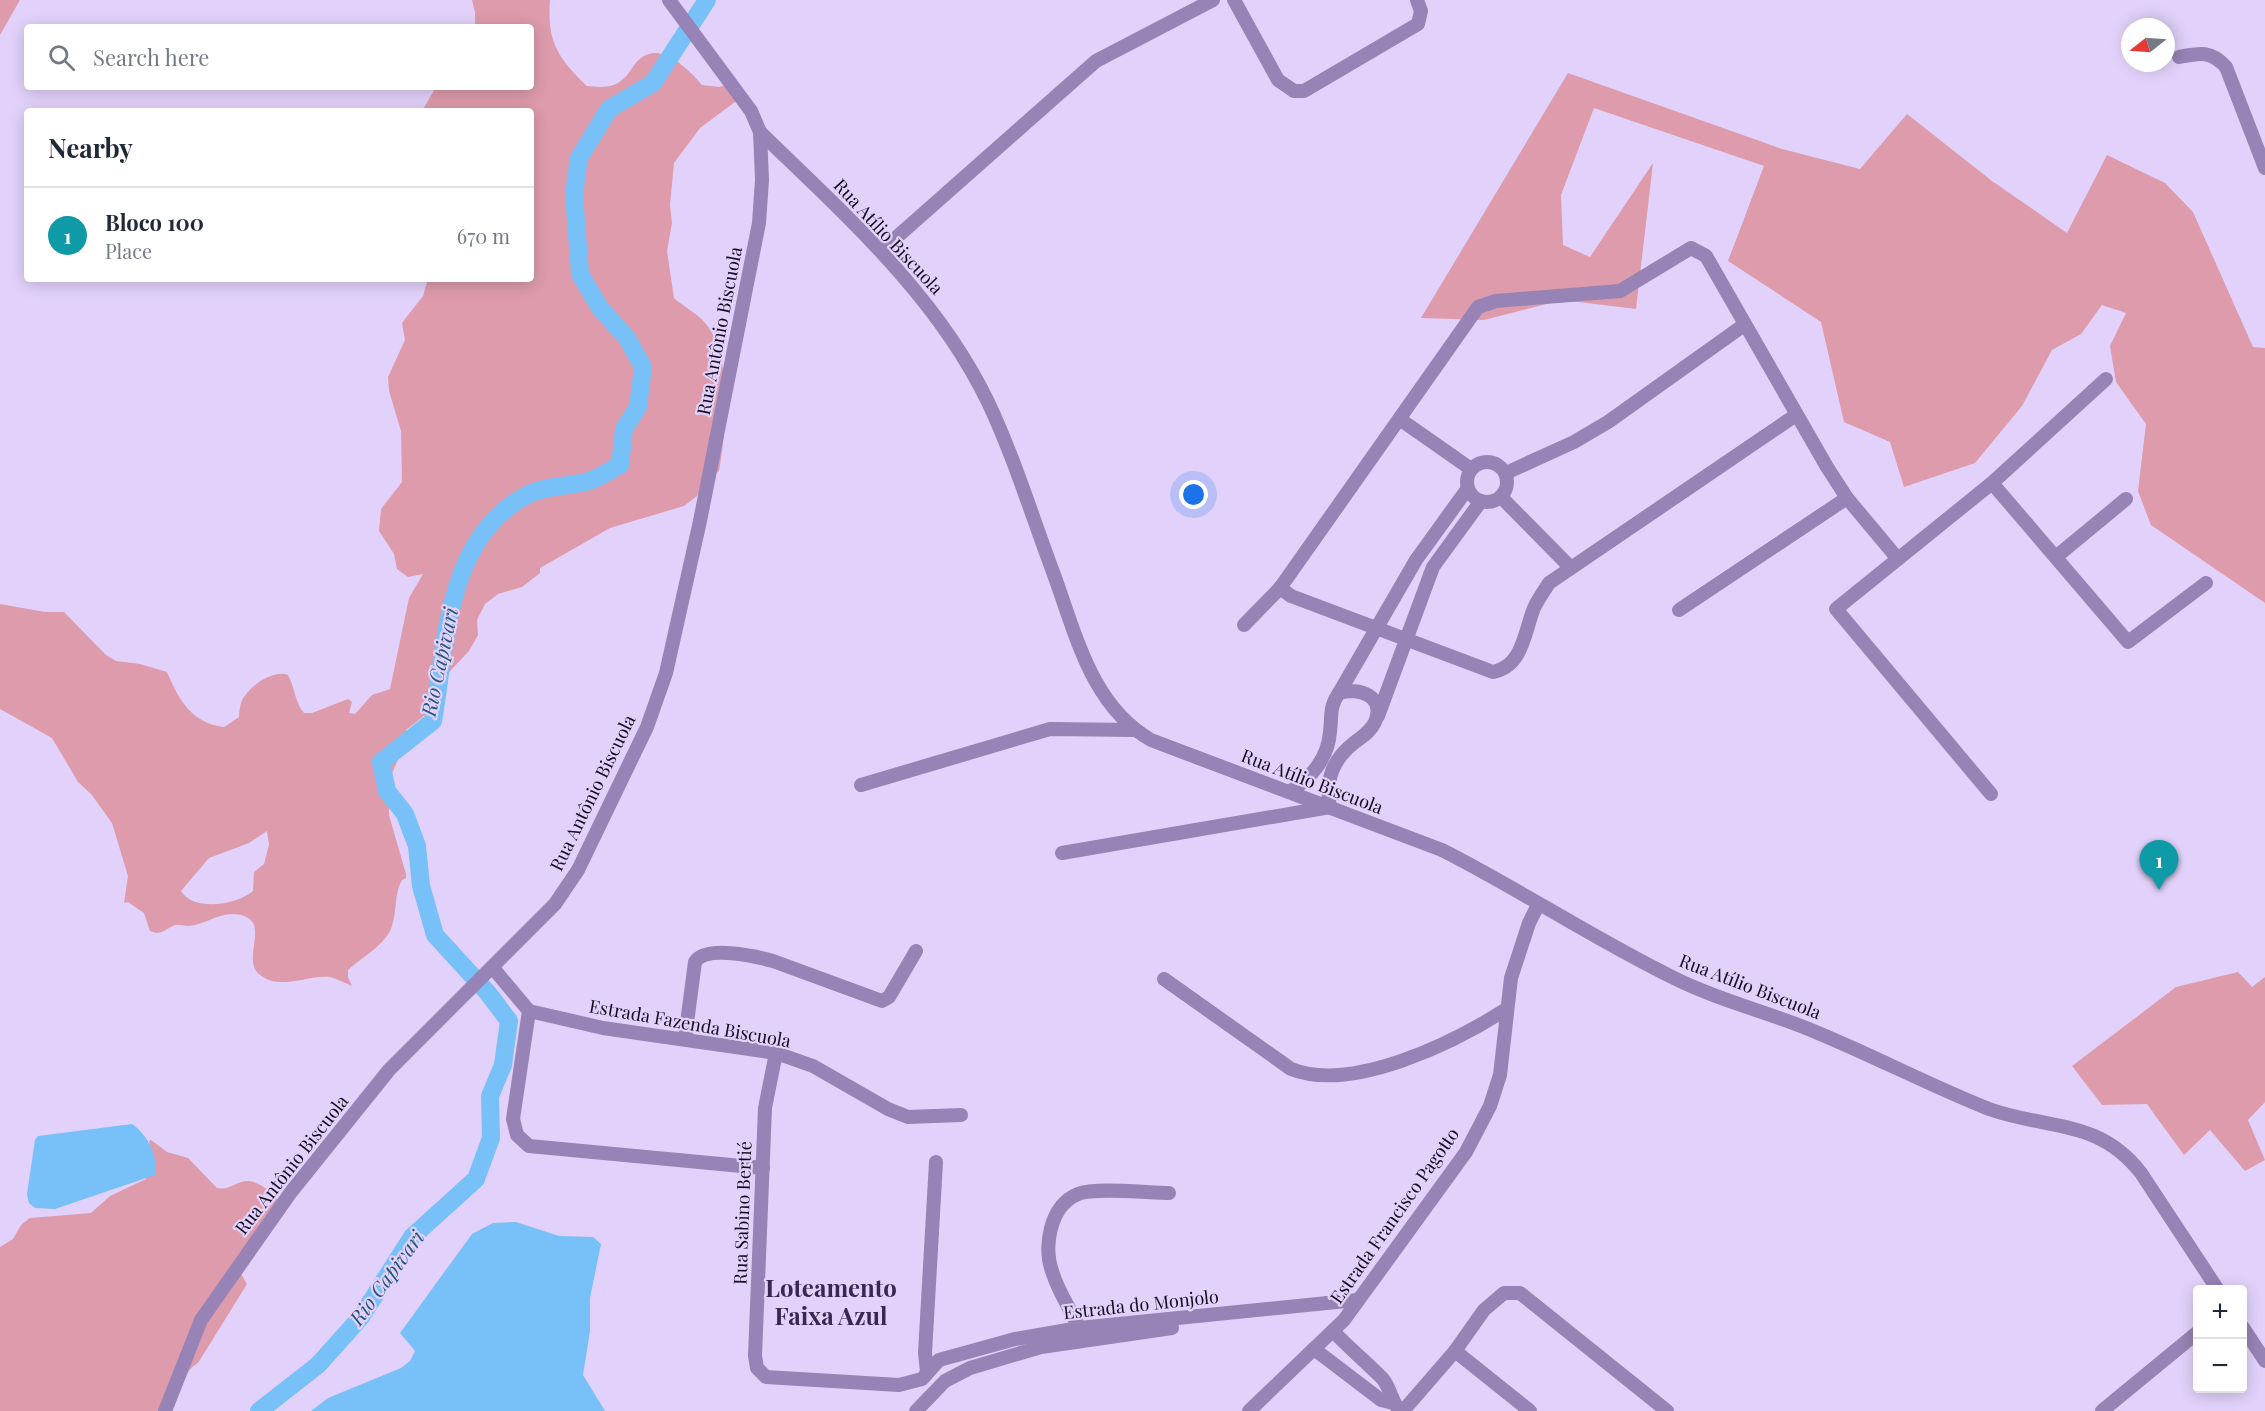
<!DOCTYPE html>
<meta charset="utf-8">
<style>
:root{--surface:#fff;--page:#f2f2f3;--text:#1f2937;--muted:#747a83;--line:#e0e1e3;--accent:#d93025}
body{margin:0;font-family:"Playfair Display",serif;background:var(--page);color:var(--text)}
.controls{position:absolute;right:18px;bottom:18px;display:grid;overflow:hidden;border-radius:6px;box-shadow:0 3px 15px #0003}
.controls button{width:54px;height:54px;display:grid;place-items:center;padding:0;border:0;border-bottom:2px solid var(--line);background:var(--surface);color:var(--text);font:30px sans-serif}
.compass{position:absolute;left:2121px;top:18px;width:54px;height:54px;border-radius:50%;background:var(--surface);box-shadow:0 3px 15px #0003;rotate:253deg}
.you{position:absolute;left:1194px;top:495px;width:21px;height:21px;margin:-15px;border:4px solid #fff;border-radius:50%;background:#1a73e8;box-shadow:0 0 0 9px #1a73e833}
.badge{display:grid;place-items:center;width:39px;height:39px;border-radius:50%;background:var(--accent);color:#fff;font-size:20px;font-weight:700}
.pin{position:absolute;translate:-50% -50px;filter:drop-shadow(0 2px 3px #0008)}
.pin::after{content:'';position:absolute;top:32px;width:21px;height:18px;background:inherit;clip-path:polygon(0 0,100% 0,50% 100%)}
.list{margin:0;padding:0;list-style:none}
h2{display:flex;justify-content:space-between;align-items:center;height:78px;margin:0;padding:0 24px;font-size:26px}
h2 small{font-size:20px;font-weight:400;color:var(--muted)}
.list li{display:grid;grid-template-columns:39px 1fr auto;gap:18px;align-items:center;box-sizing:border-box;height:96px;padding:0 24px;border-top:2px solid var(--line)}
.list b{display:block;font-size:22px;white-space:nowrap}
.list p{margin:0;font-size:20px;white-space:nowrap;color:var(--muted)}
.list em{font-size:20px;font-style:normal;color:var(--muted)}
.icon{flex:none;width:33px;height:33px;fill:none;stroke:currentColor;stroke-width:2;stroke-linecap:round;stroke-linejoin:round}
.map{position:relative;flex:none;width:2265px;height:1411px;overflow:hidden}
.search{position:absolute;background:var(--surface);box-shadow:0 3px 15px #0003;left:24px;top:24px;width:510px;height:66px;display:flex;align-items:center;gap:15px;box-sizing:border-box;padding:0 21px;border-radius:6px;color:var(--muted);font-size:22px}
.panel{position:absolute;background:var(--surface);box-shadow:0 3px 15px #0003;left:24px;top:108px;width:510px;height:174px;border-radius:6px}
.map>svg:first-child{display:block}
.green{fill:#dd9bab;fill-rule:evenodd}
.water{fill:#77c0f8}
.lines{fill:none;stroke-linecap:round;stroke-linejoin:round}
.river{stroke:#77c0f8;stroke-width:18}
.minor{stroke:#9783b5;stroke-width:14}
.labels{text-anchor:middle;stroke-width:4.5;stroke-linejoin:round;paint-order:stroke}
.street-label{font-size:18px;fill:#130b1d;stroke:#e2d2fb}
.water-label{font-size:20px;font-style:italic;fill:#21567b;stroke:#e2d2fb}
.district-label{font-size:24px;font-weight:bold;fill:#39274f;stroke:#e2d2fb}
</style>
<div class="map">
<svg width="2265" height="1411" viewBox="0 0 2265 1411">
<rect width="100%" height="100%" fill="#e2d2fb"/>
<g class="green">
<path d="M0,0H20L0,35Z"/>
<path d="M472,0H550C547,41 557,57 587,86C599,87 612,89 622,80C631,73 633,62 644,56C664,44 690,71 702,85L719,87L737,82L739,99L700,128L674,163L670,205L672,223L667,251L674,298C685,308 701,315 709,328C732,362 726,432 719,471L705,481L697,496L684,506L610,528L540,568V573L522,587L498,594L485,604L477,620L478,635L469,651L439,683C441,707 422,717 406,730L404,746L389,780V815L406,874V878L402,880C394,894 397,911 392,926C386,945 362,957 348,970V977L352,986C345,983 337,979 330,977C308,974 279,992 259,974C241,959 271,922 241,915C221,910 208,924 189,926C184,926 179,924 175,925C165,929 162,936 150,931L144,913L128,902L124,903L128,876L112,823L91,794L78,782L52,738L0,709V604L45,612H64L106,655L116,661L140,664L167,672C179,701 192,723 224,727L239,717C239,712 240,707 241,703C246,688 273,669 288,675C295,688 295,703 304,713H312L348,699L352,702L349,713L355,714L372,695L390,689L409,598L423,574L408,577L397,569L394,554L379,531L381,509L402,482L401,431L389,391L388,377L405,340L402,323L423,296L428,279H531V111H422L436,87H531V27H475V12ZM267,831L269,845L264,864L254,872L253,891C237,905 193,912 181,891L209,858L249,843Z"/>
<path d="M1568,73L1782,149L1860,169L1907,114L1992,181L2067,233L2107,155L2165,183L2193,212L2253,347L2265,348V603L2151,525L2138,491L2146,424L2116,382L2110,346L2126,313L2102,305L2081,334L2052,350L2022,406L1975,463L1904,487L1890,442L1844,422L1821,322L1728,261L1764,166L1594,108L1561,195L1563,245L1590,257L1653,163L1636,309L1562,300L1484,320L1421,318Z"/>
<path d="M2238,972L2252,987L2265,977V1102L2248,1120L2265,1160L2245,1171L2210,1130L2184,1155L2147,1104L2102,1105L2072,1066L2176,987Z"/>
<path d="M151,1140L167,1152L188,1158L217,1188C237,1192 240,1169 268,1190C274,1195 278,1197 280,1205L237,1267L247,1284L198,1363C184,1370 175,1397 172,1411H0V1247L13,1239L21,1225L30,1218L91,1213L110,1196L146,1179L152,1154L149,1141Z"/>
</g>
<g class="water">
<path d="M132,1124C147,1134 159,1157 155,1175L55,1209L35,1208L29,1203L27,1194L35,1140L38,1136Z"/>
<path d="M516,1222L559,1236L593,1237L601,1244L590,1298V1331L583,1375L605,1411H311L328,1398L401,1368L410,1361L415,1351L400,1333L472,1234L493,1223Z"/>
</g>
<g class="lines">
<path class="river" d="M259,1411L318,1365L361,1317L412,1237L476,1179L491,1138L490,1096L503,1065L509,1021L488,993L435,935L421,886L417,846L405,814L387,791L381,762L433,721C447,642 446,536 529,494C547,485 572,487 592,480C602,476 611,470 620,465L624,429L638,407L643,367L627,338L600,308L580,274L574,194L579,158L609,109L653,83L707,0"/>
<g class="minor">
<path d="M669,0L751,111L760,132C845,215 936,294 988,402C1014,457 1032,516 1053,572C1076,634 1091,706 1151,740L1442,850C1521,890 1594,939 1674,978C1722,1002 1770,1012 1818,1033C1876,1057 1931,1086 1989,1109C2048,1130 2098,1118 2141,1173L2218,1290"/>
<path d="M1234,0L1278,80L1294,91H1304L1418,24L1421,11L1417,0"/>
<path d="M2179,57C2199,53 2211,50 2226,67L2265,168"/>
<path d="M881,251L1096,61L1213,0"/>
<path d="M1401,420L1471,469"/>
<circle cx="1487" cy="482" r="20"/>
<path d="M1506,473L1574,442L1608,422L1744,325"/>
<path d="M1992,483L2128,642L2206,583"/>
<path d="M1501,497L1570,567"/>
<path d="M2057,556L2126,499"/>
<path d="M1280,588L1478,307L1496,301L1620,291L1691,248L1706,256L1827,467L1847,498L1898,559"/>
<path d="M1679,610L1847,498"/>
<path d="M1244,625L1280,588L1291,596L1493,672C1523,666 1524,633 1534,608C1538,599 1544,591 1549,583L1796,415"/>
<path d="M1339,693L1416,560L1468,488"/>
<path d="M1378,716L1433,567L1481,501"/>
<path d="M861,785L1050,729L1134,730"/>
<path d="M1991,794L1836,609L1992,483L2106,379"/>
<path d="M1062,853L1330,807C1325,779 1333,759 1355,742C1363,736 1371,731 1375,722C1386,696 1359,687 1339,693C1329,707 1332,716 1330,732C1328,758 1311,779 1289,792"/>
<path d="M493,968L529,1011L603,1028L776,1053L813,1066L888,1109L908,1117L961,1115"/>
<path d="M1164,979L1291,1069C1352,1093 1453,1043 1505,1010"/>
<path d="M529,1011L513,1119L517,1135L529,1146L763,1168"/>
<path d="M685,1038L695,962C706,945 755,956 773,961L882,1001L889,997L916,951"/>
<path d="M776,1053L765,1108L755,1356L757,1368L766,1377L899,1385L922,1379L939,1360L1015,1339L1079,1328L1357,1300"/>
<path d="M2242,1326L2265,1361"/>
<path d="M1079,1328C1071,1310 1059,1293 1053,1274C1043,1248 1049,1206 1078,1194C1095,1187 1149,1193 1169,1193"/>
<path d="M1333,1331C1348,1347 1366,1362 1382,1378C1391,1388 1391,1401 1400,1411"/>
<path d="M1314,1349L1381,1400L1393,1403"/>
<path d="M1455,1351L1484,1310L1504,1293H1520L1667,1411"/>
<path d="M927,1372L925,1353L936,1162"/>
<path d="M165,1411L201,1320L291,1192L389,1070L555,904L578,870L647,727L666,673L700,521L759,223L762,180L760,132"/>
<path d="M916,1411L945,1381L970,1368L1041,1347L1172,1328"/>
<path d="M1249,1411L1344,1320L1466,1152L1490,1106L1500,1075L1511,978L1529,923L1538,905"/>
<path d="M1403,1411L1455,1351L1530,1411"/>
<path d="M2102,1411L2198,1332"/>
</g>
</g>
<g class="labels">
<g class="street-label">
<text transform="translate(888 237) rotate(47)" y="6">Rua Atílio Biscuola</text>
<text transform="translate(720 331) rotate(-79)" y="6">Rua Antônio Biscuola</text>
<text transform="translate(1312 782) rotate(21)" y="6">Rua Atílio Biscuola</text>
<text transform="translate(593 793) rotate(-64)" y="6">Rua Antônio Biscuola</text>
<text transform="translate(1750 987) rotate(21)" y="6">Rua Atílio Biscuola</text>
<text transform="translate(690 1024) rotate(10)" y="6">Estrada Fazenda Biscuola</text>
<text transform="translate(292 1165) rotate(-52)" y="6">Rua Antônio Biscuola</text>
<text transform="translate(743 1213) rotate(-88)" y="6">Rua Sabino Bertié</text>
<text transform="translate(1395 1216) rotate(-55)" y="6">Estrada Francisco Pagotto</text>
<text transform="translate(1141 1305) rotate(-6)" y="6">Estrada do Monjolo</text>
</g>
<g class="water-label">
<text transform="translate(440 662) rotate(-78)" y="7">Rio Capivari</text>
<text transform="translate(387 1278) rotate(-54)" y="7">Rio Capivari</text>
</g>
<g class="district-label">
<text x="831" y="1297">Loteamento<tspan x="831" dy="28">Faixa Azul</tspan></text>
</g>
</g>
</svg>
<div class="controls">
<button>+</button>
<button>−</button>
</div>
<svg class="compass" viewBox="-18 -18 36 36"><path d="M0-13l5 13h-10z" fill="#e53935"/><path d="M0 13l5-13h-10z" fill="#747a83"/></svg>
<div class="you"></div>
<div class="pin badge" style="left:2159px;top:890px;background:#0f9aa8">1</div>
<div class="search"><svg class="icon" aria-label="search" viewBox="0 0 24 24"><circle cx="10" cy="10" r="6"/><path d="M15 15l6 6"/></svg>Search here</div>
<section class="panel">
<h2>Nearby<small></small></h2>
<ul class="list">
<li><span class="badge" style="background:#0f9aa8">1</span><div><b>Bloco 100</b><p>Place</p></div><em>670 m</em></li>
</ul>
</section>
</div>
